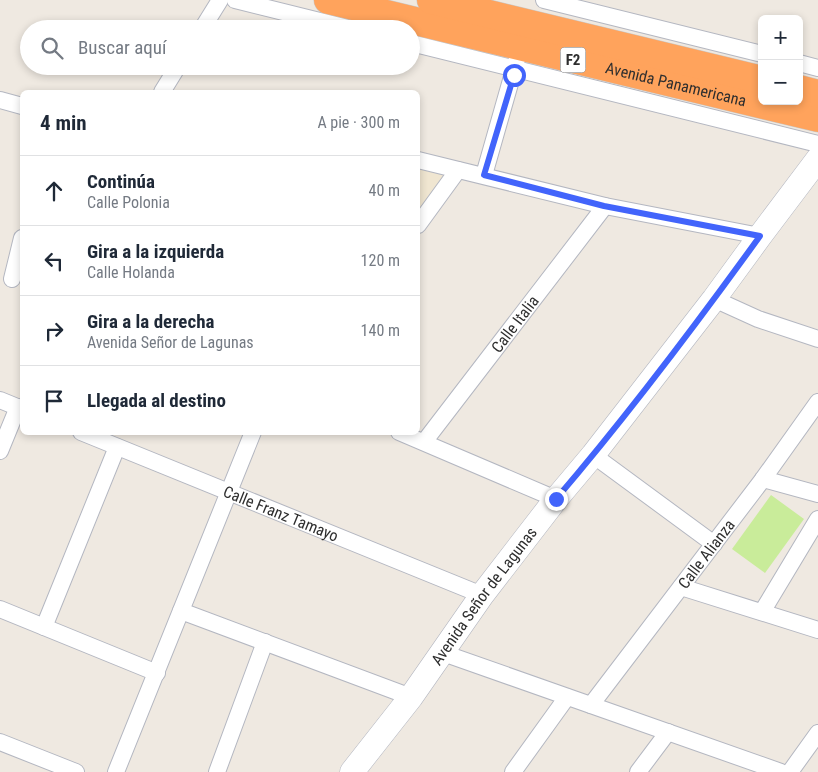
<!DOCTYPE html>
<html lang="es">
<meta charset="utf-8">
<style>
:root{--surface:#fff;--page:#f2f2f3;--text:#1f2937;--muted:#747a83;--line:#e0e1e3}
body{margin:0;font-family:"Roboto Condensed",sans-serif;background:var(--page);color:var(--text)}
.controls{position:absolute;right:15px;top:15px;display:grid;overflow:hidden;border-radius:8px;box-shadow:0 2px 8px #0003}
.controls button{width:45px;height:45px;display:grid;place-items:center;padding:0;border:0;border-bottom:1px solid var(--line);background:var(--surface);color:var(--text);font:25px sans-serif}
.stop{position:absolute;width:15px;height:15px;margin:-11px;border:4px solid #4264fb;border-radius:50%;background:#fff}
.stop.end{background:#4264fb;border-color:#fff;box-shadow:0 1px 5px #0008}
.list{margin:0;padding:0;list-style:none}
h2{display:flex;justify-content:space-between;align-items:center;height:65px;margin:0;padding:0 20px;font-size:21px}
h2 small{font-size:16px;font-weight:400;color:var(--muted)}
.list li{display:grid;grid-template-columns:32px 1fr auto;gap:15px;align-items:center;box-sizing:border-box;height:70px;padding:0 20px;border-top:1px solid var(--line)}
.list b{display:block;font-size:19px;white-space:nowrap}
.list p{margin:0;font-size:16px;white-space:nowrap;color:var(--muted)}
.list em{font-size:16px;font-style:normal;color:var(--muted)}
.icon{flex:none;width:28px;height:28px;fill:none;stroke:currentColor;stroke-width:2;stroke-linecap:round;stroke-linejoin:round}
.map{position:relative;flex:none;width:818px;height:772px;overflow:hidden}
.search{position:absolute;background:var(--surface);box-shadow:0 2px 8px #0003;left:20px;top:20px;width:400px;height:55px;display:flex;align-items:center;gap:12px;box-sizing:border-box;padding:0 18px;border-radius:28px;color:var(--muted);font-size:19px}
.panel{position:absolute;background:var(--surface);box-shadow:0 2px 8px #0003;left:20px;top:90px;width:400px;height:345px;border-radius:8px}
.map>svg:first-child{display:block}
.education{fill:#f0e6d1}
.pitch{fill:#c9ec9a}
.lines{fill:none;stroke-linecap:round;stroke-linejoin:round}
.street-casing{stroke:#b4b7c1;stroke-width:18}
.secondary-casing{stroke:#b4b7c1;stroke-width:25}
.highway-casing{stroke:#c9c9c9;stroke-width:29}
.street{stroke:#fff;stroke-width:16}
.secondary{stroke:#fff;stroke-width:24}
.highway{stroke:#ffa35c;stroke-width:28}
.route{stroke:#4264fb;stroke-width:6}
.labels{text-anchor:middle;stroke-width:4;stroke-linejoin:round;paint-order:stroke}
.shield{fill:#fff;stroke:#6d6d6d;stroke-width:1}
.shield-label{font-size:15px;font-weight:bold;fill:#2e2e2e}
.street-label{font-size:16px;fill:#2e2e2e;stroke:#fff}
</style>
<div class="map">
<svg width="818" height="772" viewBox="0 0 818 772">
<rect width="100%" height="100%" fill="#efe9e1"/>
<path class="education" d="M418,168L449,175L418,215Z"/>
<path class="pitch" d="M771,495L804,519L765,573L732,549Z"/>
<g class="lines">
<defs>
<g id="street">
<path d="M235,0L352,29"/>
<path d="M544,0L762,54"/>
<path d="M202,29L220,0"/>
<path d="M411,43L818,144"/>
<path d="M799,63L818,68"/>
<path d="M162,92L178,66"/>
<path d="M0,100L22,106"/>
<path d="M418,160L605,206L760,236"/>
<path d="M484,175L517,59"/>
<path d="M418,225L458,170"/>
<path d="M12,279L22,238"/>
<path d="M714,299L758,319L818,339"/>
<path d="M0,400L22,409"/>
<path id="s1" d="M81,432L482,595"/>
<path d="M399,432L556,499"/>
<path id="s2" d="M424,442L605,206"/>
<path d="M0,451L18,407"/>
<path d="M593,455L714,544"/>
<path d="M763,479L818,494"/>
<path d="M681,587L818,630"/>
<path d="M0,609L157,673"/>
<path d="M181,611L411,697"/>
<path d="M762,612L818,519"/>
<path d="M44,627L117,447"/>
<path d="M443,653L781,772"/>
<path id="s3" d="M591,705L763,479L818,402"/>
<path d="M0,742L76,772"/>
<path d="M116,772L253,432"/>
<path d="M217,772L265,642"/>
<path d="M513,772L567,697"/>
<path d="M638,772L668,732"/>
<path d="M790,772L818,733"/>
</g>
<g id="secondary">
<path id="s4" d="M352,772L411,697L482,595L556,499L593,455L714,299L760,236L818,159"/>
</g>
<g id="highway">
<path id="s5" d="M328,0L818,118"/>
<path d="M431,0L762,80"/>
<path d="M799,89L818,94"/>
</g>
</defs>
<use href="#street" class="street-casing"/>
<use href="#secondary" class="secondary-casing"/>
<use href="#highway" class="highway-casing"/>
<use href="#street" class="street"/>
<use href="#secondary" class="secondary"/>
<use href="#highway" class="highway"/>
</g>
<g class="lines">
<path class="route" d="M514,75L484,175L604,206L760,236C695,326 628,415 556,499"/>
</g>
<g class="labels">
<rect class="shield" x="560.5" y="47.5" width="25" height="25" rx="4"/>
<g class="shield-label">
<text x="573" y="65">F2</text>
</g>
<g class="street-label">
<text dy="6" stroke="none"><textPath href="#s5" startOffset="358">Avenida Panamericana</textPath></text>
<text dy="6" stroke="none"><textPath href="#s2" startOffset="149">Calle Italia</textPath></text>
<text dy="6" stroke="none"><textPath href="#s1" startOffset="216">Calle Franz Tamayo</textPath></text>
<text dy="6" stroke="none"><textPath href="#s3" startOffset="190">Calle Alianza</textPath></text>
<text dy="6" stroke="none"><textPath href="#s4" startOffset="220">Avenida Señor de Lagunas</textPath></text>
</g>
</g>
</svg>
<div class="controls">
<button>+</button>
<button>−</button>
</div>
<div class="stop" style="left:514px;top:75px"></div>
<div class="stop end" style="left:556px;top:499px"></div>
<div class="search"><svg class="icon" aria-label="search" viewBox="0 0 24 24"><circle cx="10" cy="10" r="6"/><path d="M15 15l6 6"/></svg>Buscar aquí</div>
<section class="panel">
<h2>4 min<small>A pie · 300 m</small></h2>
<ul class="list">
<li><svg class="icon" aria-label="ahead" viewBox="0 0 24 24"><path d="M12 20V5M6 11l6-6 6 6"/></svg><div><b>Continúa</b><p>Calle Polonia</p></div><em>40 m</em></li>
<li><svg class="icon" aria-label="left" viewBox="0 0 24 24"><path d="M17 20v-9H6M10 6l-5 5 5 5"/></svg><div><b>Gira a la izquierda</b><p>Calle Holanda</p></div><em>120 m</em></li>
<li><svg class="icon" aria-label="right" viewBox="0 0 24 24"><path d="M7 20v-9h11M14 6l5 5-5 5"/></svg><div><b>Gira a la derecha</b><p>Avenida Señor de Lagunas</p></div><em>140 m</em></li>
<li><svg class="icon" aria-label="arrive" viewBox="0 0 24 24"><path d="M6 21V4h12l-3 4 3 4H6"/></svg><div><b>Llegada al destino</b></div></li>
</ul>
</section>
</div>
